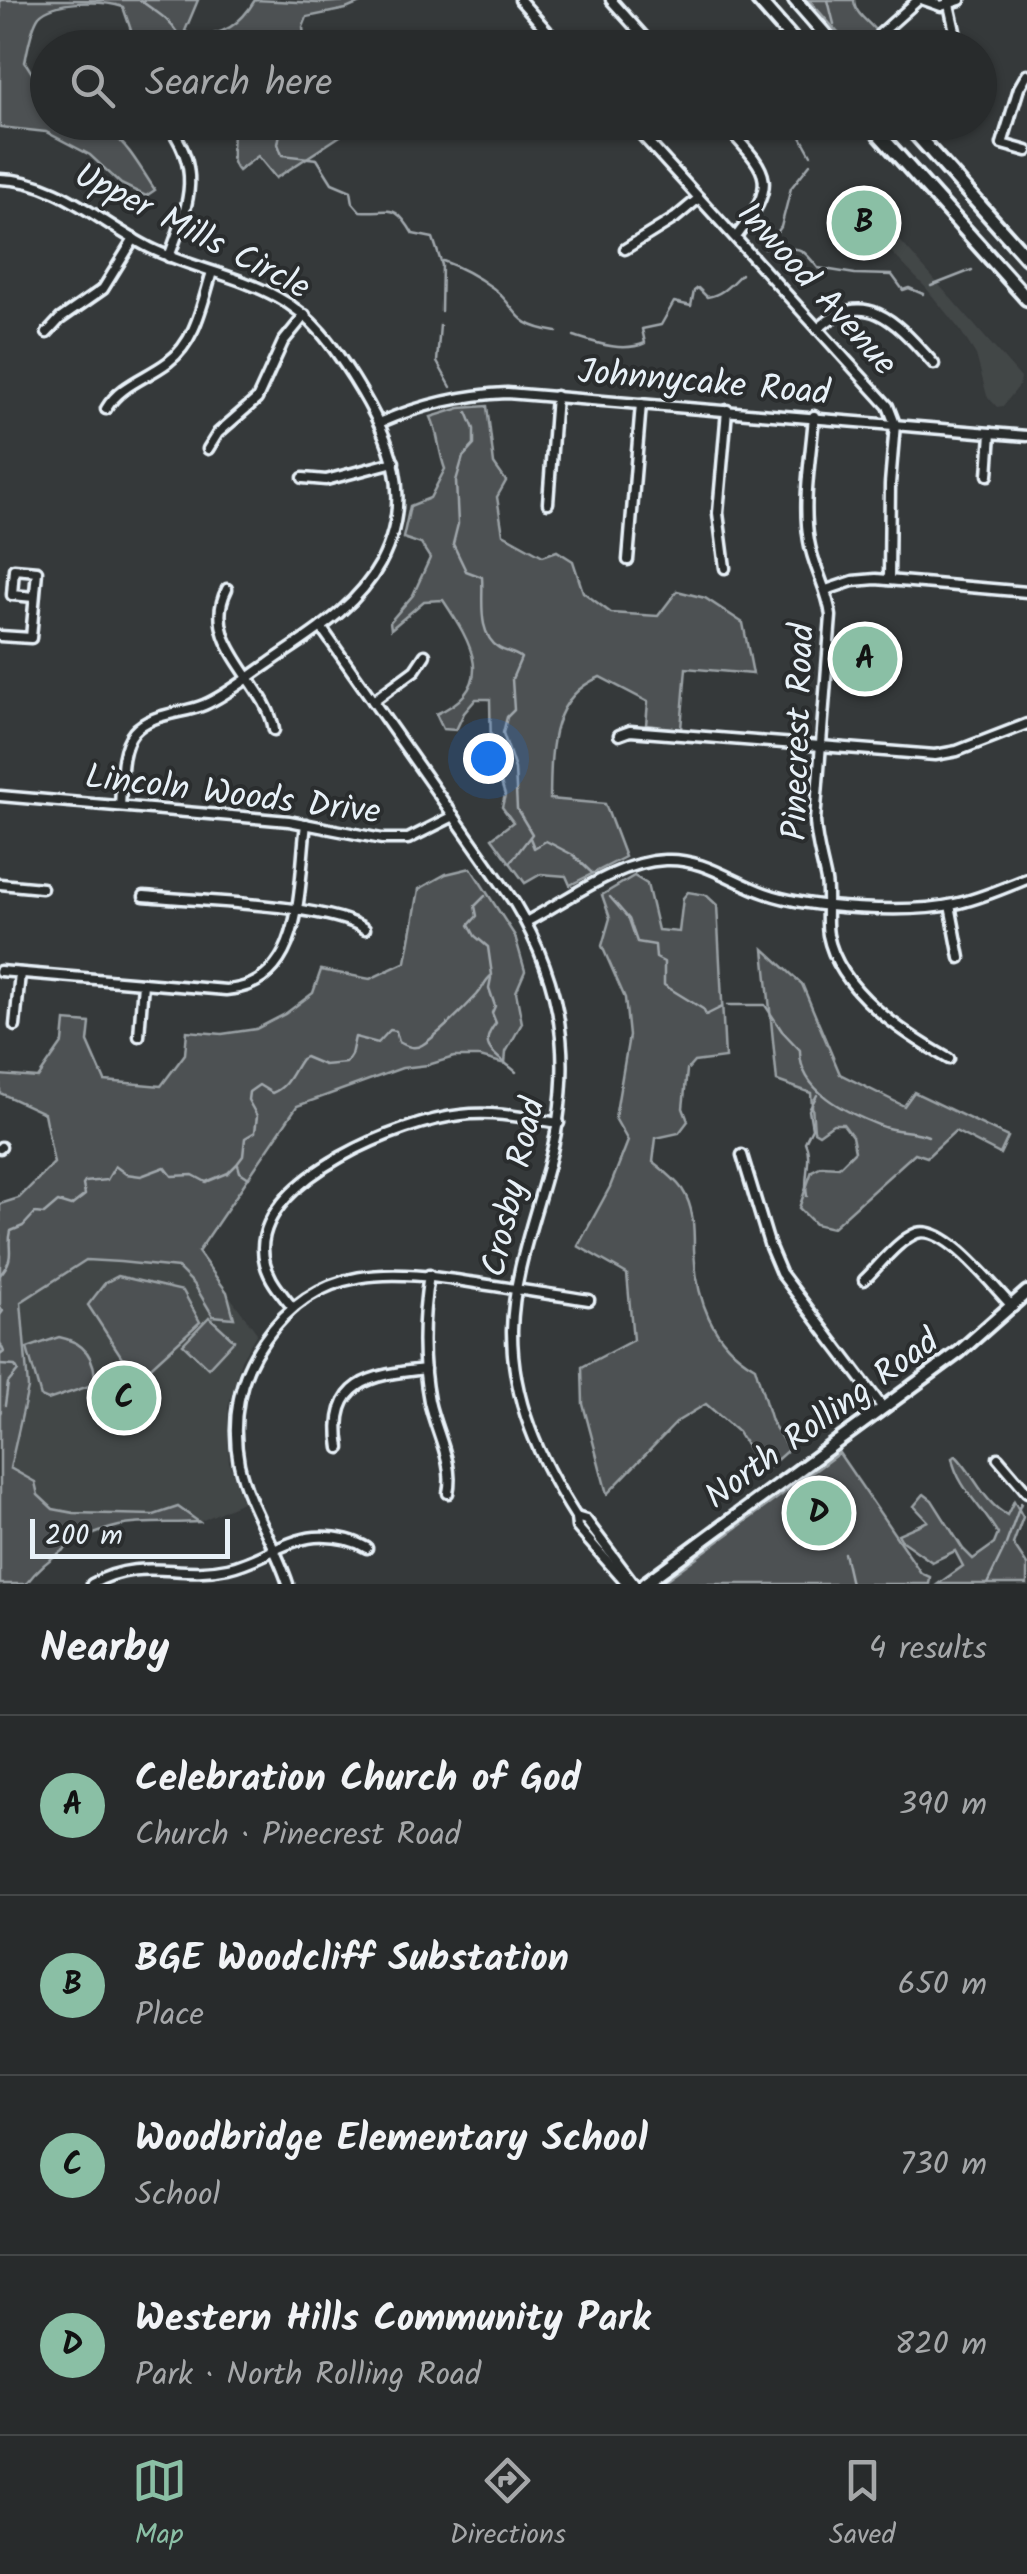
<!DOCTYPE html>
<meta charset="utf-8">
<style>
:root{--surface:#282b2c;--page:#303334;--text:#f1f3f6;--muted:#a5a7a9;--line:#444748;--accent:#8abfa5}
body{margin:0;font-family:Kalam,sans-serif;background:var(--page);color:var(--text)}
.scale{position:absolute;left:30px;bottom:25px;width:200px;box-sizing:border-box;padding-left:10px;border:5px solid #e8f1f8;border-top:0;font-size:28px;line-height:35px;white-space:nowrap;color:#e8f1f8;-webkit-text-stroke:8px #2a2d2e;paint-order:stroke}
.you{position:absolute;left:488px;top:758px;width:35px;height:35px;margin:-25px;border:8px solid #fff;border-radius:50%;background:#1a73e8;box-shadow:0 0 0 15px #1a73e833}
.badge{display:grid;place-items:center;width:65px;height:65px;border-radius:50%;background:var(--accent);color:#111;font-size:32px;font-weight:700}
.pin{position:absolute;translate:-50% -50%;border:5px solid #fff;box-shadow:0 2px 10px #0006}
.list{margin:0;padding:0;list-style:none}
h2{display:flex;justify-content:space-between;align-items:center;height:130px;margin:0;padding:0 40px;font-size:42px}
h2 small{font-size:32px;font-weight:400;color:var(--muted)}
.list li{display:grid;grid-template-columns:65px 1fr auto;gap:30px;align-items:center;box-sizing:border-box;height:180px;padding:0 40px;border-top:2px solid var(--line)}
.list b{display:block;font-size:38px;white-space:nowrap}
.list p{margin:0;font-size:32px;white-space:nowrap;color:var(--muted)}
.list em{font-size:32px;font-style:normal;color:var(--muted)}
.icon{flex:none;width:55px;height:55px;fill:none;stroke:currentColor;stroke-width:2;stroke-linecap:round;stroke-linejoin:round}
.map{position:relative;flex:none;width:1027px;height:1584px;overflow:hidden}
.search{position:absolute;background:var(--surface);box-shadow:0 2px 8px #0004;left:30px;right:30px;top:30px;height:110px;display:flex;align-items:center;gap:25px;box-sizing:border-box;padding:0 35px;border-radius:55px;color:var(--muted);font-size:38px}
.sheet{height:850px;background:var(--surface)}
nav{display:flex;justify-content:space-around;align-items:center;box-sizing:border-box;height:140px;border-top:2px solid var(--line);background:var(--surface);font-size:28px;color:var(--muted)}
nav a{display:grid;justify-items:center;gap:5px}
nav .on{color:var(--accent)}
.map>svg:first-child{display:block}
.built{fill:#424647}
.green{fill:#4d5152;stroke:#9aa1a5;stroke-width:2.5}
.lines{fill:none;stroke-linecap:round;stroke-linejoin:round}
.stream{stroke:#a0a7ac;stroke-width:2.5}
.minor-casing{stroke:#e8f1f8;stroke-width:15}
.major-casing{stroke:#e8f1f8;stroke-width:18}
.highway-casing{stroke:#e8f1f8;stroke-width:19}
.minor{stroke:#2a2d2e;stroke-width:8}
.major{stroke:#2a2d2e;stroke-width:10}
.highway{stroke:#2a2d2e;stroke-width:11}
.labels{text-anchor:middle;stroke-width:8;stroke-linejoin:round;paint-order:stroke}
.street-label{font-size:35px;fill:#e8f1f8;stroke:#2a2d2e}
</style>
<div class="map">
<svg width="1027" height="1584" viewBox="0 0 1027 1584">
<rect width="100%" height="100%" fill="#35393a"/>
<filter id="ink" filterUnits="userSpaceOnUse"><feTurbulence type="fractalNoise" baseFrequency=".01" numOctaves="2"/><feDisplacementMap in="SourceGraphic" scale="20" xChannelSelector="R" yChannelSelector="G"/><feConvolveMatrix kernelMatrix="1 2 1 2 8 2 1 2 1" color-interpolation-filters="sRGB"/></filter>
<g filter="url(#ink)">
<g class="built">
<path d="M859,194L1021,378L1019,386L1003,406L997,407L987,396L976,355L960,330L926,288L868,228L866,230L847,207Z"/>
<path d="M159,1201L257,1333L241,1360L228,1408L229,1461L242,1502L199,1522L119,1526L62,1550L37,1569L26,1584L0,1452L7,1290Z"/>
</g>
<g class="green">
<path d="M0,0H198L185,31L194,37C224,35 240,25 255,0L319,3L367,0L346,9L307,17L303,27L305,48L173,47L159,35L138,39L133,36L123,7C102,0 54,0 39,16C31,27 28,49 25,62L47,97L48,122C116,122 120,136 155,190L146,196L121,184L90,155L46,132L0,127Z"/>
<path d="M809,0H854C855,20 882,25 881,47H854L847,43Z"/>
<path d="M232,123V122L360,123L276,178L258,156L238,171C226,158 236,139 232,123Z"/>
<path d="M487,406L494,464L506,481L497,497L503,534L543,556L557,551L573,561L583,592L611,613L658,616L677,591L705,598L743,623L753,674L686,668L681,729L646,725L648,702L600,677C549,698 551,750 550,799L605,804L625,857L570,885L566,876L541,874L525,883L492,838L513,822L502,807L505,795L491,752L490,699H476L464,713L456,730L443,729L436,714C499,687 471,642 443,600L424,601L391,629L390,622L413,595L430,558L421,544L403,538L410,506L430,498L445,469C438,450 439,435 431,417L460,408Z"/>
<path d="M471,868L515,936L525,971L516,992L522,1023L506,1052L505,1064L480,1057H454L428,1065L402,1068L297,1106L198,1252L227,1292L234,1318L213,1316L194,1284L178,1268L120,1262L86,1260L21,1302L28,1388L10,1468L35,1482L38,1495L53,1509L74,1513L154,1515L178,1507L199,1522C174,1524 144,1521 119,1526C84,1534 47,1556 26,1584H0V1204L19,1198L54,1163L44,1113L0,1093V1075L38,1078L63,1042L65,1021L90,1023L88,1042L105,1081L161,1086L185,1054L187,1031L222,1034L256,1029L285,1014L313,993L321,970L370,979L406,962L419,889L446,874Z"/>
<path d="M634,876L647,884L658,930L679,932L683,898L688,892L706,895L717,905L725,1058L694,1062L687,1070L683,1108L688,1121L679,1133L656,1138L653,1162C663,1170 674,1178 682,1189C694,1207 694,1228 694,1249C696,1299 711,1342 755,1367L771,1421L789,1449L763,1472L738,1432L706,1404L678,1421L607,1494L583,1404L582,1367L633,1340L627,1274L578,1246L610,1187L628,1141L615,1118L629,1036L625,998L602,946L610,918L602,895Z"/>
<path d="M764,949L802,984L840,1074L904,1106L914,1092L1008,1137L1000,1154L955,1131L927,1157L915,1153L832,1228L815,1224L799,1208L812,1171L822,1166L839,1167L855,1151L852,1136L843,1124H833L819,1134L814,1131L811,1093L777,1081Z"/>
<path d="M118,1276L183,1291L200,1322L141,1376H134L88,1305L105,1283Z"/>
<path d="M209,1317L234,1340L208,1368L183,1344Z"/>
<path d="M59,1337C85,1342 96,1358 95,1384L48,1400L41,1397L27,1348Z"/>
<path d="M839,1453L921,1573L930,1577L929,1584H660Z"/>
<path d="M956,1456C975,1475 983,1502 1007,1515L1014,1501L1023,1517L1013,1544L1027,1565V1584H938L963,1566L955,1551L932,1562L902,1541L898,1534L928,1521L914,1506L924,1494L932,1500L963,1549L973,1559L994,1544L998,1534C985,1510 957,1487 952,1458Z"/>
</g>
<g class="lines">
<g class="stream">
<path d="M140,0C155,12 168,17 178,34L175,48"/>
<path d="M828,0L834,24"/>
<path d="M282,122L278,144L282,155L317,159L332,183L351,191L353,203L360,211C392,213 394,202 413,234L433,238L442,265L441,311"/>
<path d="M804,122L801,137L811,155"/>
<path d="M769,244L781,227L791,188L810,164"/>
<path d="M764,248L774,243C800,257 793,236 818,268L855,274L892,275L903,290L909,288L923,294"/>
<path d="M443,261C460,267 478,277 493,288C521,311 511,325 557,332"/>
<path d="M931,286L972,270"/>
<path d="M440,325L437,362L451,387"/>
<path d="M574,336C596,343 623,353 645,343L642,329L661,325L674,302L691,306L694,291L698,288L707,297C722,295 730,285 741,274"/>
<path d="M467,412L474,429V445L463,457L456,481L458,524L453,544L466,571L482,577C484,598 476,633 499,648C507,653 514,652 521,658L512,679L514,710L507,717L503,733L515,769L517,809L532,834L510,863"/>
<path d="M530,838L534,848L546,841L573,855L592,873"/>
<path d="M610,897L629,919L637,942L655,945L656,958L664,962V985L703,1009L706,1015L722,1007"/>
<path d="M491,978L489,988L495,1006L492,1013L496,1023C475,1048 498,1056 516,1072"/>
<path d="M727,1005H765L782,1031L800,1050C799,1091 845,1112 881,1126C896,1132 913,1130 928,1136"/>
<path d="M238,1165L240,1172L249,1178"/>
<path d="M807,1196C803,1177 813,1158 805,1142L812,1128L809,1110L817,1095"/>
<path d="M0,1275C17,1255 6,1250 11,1231L23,1226L35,1213L44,1214L58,1202L71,1206L85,1195L83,1185L85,1182L107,1180L115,1166L126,1174L141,1176L165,1167L172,1176L193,1175L206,1182L228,1173L237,1164L243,1156L245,1138L255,1132L257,1116L248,1100L249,1092L259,1085L272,1093C288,1087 292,1071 301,1059L305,1057L324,1065L346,1063L351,1055L355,1037L378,1043L390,1030L396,1031L399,1042C406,1046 414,1050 422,1045C437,1036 465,1008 477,995C484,987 484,981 492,975L488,947L475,936L469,925L477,916L475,906L485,896"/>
<path d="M0,1307L3,1311L0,1315"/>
<path d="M0,1343L4,1352L0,1355"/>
<path d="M0,1365L15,1366L18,1371L8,1383L5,1405"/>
<path d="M0,1413L1,1411"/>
<path d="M844,1553L851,1584"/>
<path d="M987,1584L1005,1547L1021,1503"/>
</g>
<defs>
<g id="minor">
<path d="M520,0L562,48"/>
<path d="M611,0L654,48"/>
<path d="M924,0L941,6L960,0"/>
<path d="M948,0L957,40L968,48"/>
<path d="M880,34L918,0"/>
<path d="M1027,74L1019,88L1002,144L1027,151"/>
<path d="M166,122C205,170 187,207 169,257"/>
<path d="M630,122L888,406L895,424L890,484L889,580"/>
<path d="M722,122C768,173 781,179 736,237"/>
<path d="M0,179C58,180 100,223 150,248C191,268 237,275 277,297C313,316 333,346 354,379C391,438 416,496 380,564C355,610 309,635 268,664C247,678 227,695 204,705C182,714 150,713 134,732C119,750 122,783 120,806"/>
<path d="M625,249L675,218L699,198"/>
<path d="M818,329C867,283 901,328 934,364"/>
<path d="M47,333L60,319L103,289L134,239"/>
<path d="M106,409C120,385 147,378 168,362C196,341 202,304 212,272"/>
<path d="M814,416C811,457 802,501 809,541C813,567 828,589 831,616L815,821C816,843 822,860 826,881C829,899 825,917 828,935C839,991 903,1033 949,1059"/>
<path d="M381,422C421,405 462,395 507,393L1027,436"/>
<path d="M208,449L218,433L257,399L283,342L305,315"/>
<path d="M988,475L991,433"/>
<path d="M303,478L326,480L394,462"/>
<path d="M548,503L556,396"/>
<path d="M628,560L641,404"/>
<path d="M725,568L718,513L727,410"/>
<path d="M227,589C199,643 267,682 274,730"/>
<path d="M826,590L853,581L876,579L1027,592"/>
<path d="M321,627L514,902C570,995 574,1080 544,1182C530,1231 513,1280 512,1331C512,1401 539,1459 576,1517L577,1527L627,1584"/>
<path d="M0,636L31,638L37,571L14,569L12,595L34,597"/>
<path d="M373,701L415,670L425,655"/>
<path d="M619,735L630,731L935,755L957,751L1027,724"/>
<path d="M0,796L289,821L382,839H408L454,816"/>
<path d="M0,884L42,888"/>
<path d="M144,896C192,901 331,904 365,929"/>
<path d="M950,905L960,958"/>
<path d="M526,922C568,900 616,862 665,860C703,858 731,881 765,893C809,909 909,914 955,904C980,899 1003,888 1027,879"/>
<path d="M0,971L226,990C306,985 298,883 306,824"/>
<path d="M15,1026L20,973"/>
<path d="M139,1036L143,983"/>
<path d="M0,1148L1,1147"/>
<path d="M742,1155L770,1247L781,1273L883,1408"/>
<path d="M429,1275C422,1318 421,1359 429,1401C435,1430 455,1464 448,1493"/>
<path d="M864,1280C879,1266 898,1240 917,1233C946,1224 994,1288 1013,1307"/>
<path d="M293,1308C278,1290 263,1273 263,1248C264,1177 402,1121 461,1115C494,1111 526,1118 559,1123"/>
<path d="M340,1448C329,1381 371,1375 425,1369"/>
<path d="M998,1458L1027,1492"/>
<path d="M576,1517L586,1520L634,1584"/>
<path d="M92,1584C143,1556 177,1579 228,1568C258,1562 284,1540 315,1537C333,1536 352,1539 367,1548"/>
<path d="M288,1584C275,1543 248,1506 239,1464C231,1421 238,1377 264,1341C318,1262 392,1270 476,1283C513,1289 551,1294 589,1300"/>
</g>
<path id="major" d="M644,1584L959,1352L1027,1292"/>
<g id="highway">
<path d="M758,0L800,48"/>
<path d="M795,0L837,48"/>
<path d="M868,122L1027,299"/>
<path d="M905,122L1027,258"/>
</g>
</defs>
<use href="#minor" class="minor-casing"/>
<use href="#major" class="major-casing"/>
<use href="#highway" class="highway-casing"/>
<use href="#minor" class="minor"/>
<use href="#major" class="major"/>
<use href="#highway" class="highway"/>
</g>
</g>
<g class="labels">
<g class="street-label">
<text transform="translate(193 230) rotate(27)" y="12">Upper Mills Circle</text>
<text transform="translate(818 288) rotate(48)" y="12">Inwood Avenue</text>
<text transform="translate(704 381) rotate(5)" y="12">Johnnycake Road</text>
<text transform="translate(797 732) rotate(-88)" y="12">Pinecrest Road</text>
<text transform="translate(233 793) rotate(7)" y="12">Lincoln Woods Drive</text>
<text transform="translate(512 1187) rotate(-77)" y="12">Crosby Road</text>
<text transform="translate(821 1418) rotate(-36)" y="12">North Rolling Road</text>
</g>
</g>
</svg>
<div class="scale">200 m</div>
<div class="you"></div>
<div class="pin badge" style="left:865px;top:659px">A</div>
<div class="pin badge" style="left:864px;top:223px">B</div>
<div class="pin badge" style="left:124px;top:1398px">C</div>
<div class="pin badge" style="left:819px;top:1513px">D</div>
<div class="search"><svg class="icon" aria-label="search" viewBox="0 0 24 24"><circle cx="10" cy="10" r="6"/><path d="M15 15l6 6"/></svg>Search here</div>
</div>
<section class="sheet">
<h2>Nearby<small>4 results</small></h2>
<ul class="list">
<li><span class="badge">A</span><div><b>Celebration Church of God</b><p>Church · Pinecrest Road</p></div><em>390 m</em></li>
<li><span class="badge">B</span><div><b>BGE Woodcliff Substation</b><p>Place</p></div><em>650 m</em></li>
<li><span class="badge">C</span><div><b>Woodbridge Elementary School</b><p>School</p></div><em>730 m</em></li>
<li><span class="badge">D</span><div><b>Western Hills Community Park</b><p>Park · North Rolling Road</p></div><em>820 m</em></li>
</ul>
</section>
<nav>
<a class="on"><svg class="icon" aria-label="map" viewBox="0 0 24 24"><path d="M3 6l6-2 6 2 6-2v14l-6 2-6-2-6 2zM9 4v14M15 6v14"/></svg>Map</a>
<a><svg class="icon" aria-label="directions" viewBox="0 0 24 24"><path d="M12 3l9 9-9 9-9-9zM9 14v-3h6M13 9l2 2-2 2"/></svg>Directions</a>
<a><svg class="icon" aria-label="saved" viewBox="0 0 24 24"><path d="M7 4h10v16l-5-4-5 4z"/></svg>Saved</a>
</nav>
